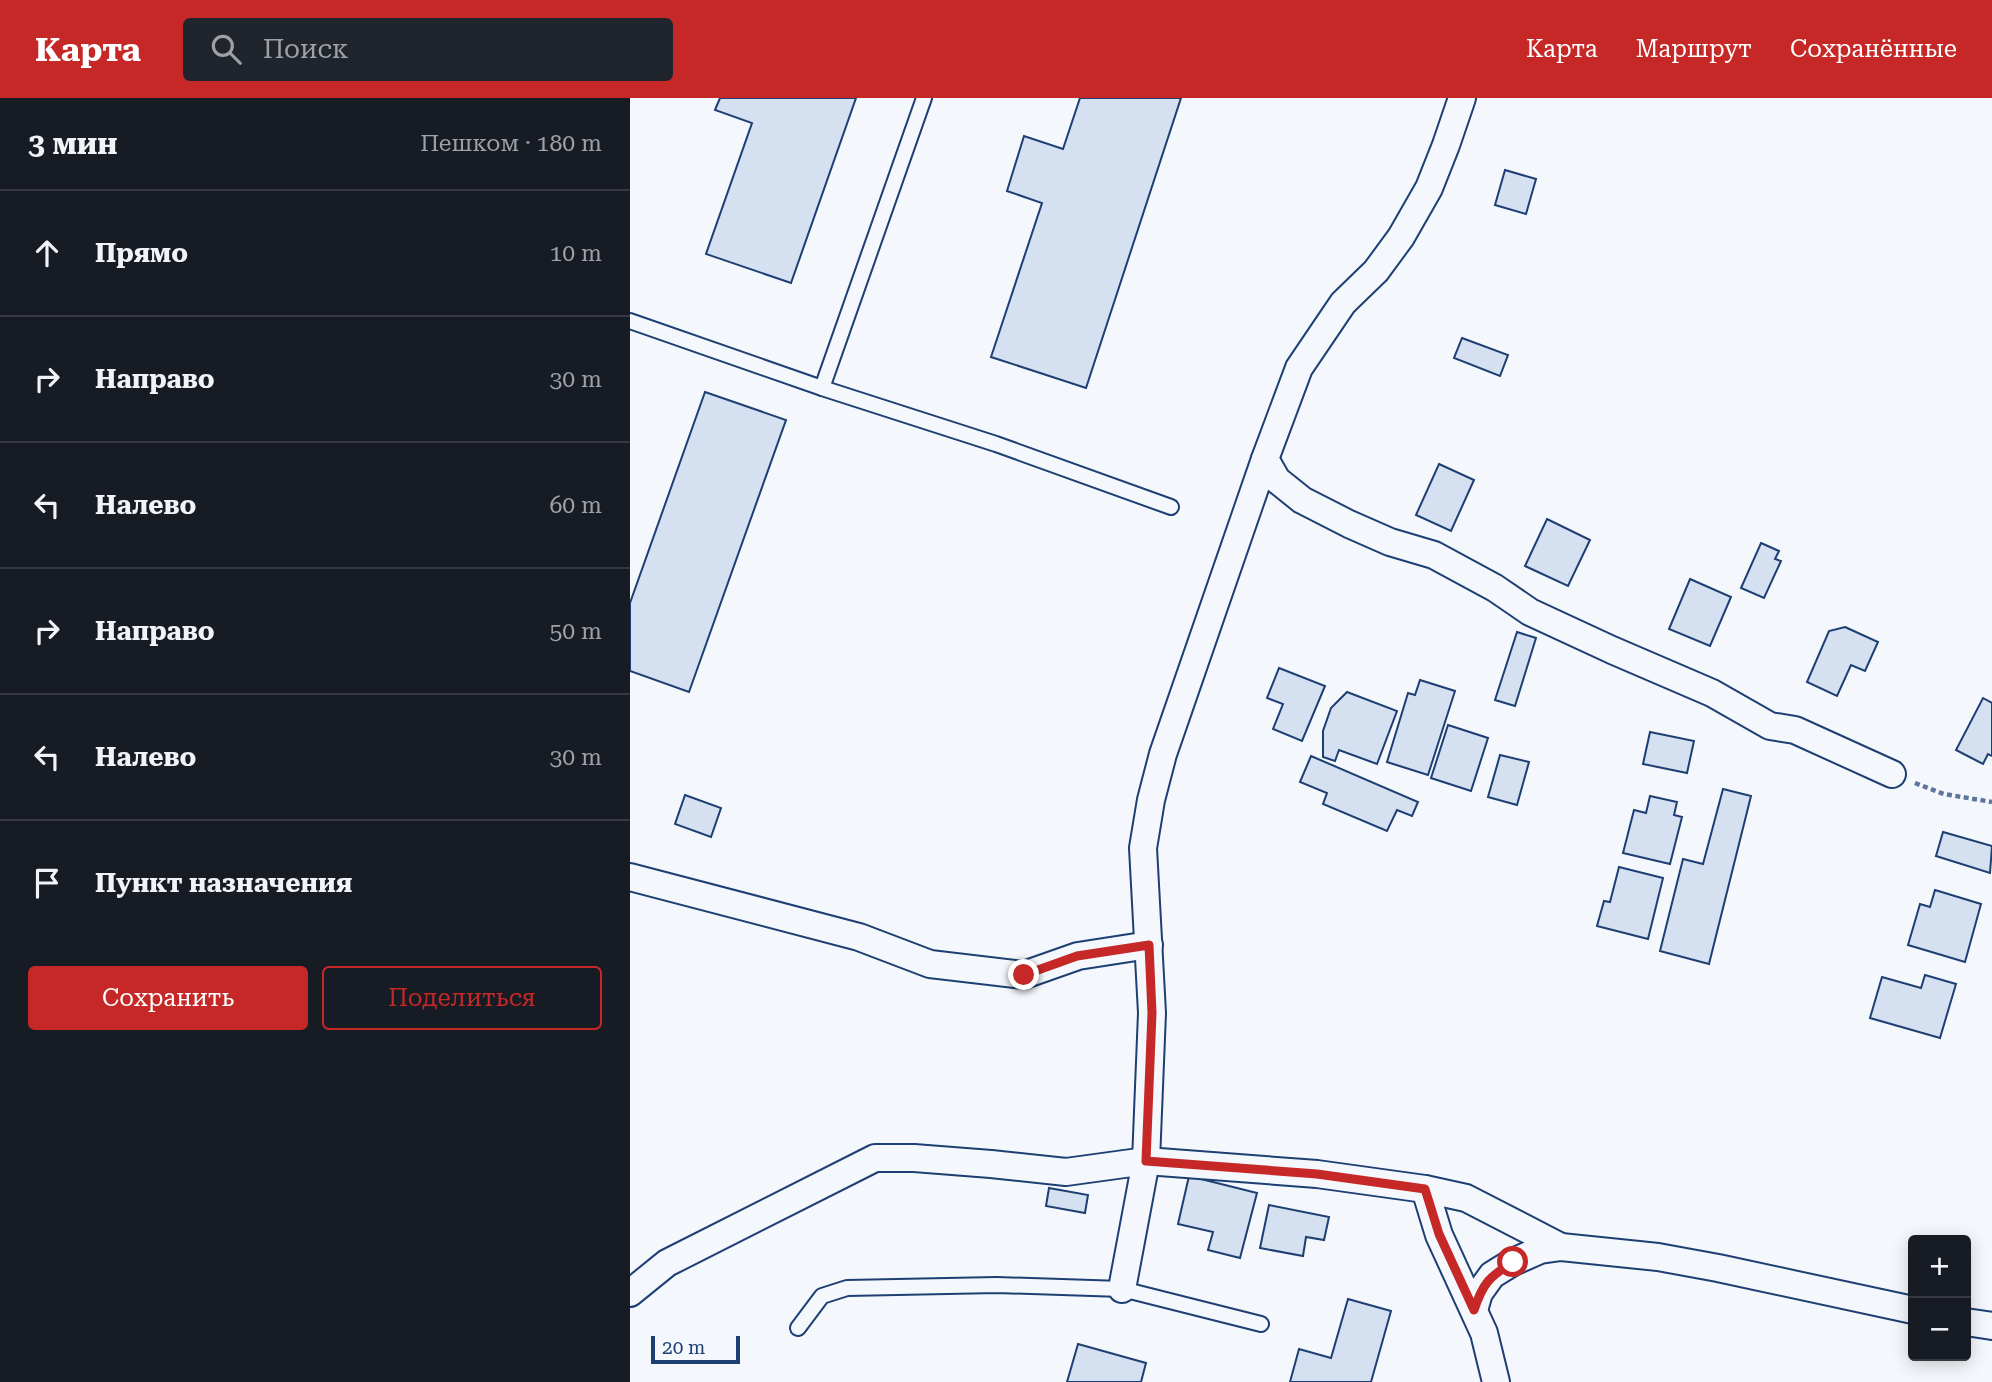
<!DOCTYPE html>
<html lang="ru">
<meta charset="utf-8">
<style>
:root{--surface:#171b24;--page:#20242c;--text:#f1f3f6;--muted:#9ea1a6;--line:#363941;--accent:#c62828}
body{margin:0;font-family:"Roboto Serif",serif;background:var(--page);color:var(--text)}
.controls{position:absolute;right:21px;bottom:21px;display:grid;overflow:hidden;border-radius:7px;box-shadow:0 4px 18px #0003}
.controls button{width:63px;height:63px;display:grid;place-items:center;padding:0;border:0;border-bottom:2px solid var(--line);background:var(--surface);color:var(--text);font:35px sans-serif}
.scale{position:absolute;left:21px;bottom:18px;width:89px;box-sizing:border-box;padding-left:7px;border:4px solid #1d3f73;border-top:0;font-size:19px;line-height:24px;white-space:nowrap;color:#1d3f73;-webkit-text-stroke:5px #f4f7fb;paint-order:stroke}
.stop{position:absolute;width:21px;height:21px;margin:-16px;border:5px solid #c62828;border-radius:50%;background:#fff}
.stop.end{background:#c62828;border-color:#fff;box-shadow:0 2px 7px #0008}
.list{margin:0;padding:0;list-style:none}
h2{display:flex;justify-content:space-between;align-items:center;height:91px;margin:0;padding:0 28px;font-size:30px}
h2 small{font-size:23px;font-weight:400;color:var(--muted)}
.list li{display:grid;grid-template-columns:46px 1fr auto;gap:21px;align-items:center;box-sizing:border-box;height:126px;padding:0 28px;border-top:2px solid var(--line)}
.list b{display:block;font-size:26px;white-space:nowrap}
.list em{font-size:23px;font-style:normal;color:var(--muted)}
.actions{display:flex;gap:14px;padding:21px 28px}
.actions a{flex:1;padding:16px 0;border:2px solid var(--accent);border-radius:7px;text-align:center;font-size:24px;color:var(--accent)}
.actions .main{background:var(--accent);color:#fff}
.icon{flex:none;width:38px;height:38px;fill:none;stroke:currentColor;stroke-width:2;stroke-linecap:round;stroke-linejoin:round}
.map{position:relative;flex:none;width:1362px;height:1284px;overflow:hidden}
header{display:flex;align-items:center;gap:42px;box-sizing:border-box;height:98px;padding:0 35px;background:var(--accent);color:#fff}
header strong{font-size:33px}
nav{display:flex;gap:38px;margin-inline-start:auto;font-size:24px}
.search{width:490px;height:63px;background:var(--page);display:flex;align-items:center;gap:18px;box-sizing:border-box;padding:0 24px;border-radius:7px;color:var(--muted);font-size:26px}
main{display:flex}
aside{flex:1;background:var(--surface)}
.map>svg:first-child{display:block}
.building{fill:#d5e0f0;stroke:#1d3f73;stroke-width:2}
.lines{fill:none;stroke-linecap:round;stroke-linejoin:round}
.lane-casing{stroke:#1d3f73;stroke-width:18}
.street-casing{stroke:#1d3f73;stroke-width:30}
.path{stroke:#5e769c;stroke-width:4.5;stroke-dasharray:5 3.5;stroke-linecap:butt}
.lane{stroke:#f4f7fb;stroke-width:14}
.street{stroke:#f4f7fb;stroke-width:26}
.route{stroke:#c62828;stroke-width:9}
</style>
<header>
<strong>Карта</strong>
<div class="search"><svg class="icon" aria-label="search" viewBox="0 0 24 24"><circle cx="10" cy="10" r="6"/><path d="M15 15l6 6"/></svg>Поиск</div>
<nav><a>Карта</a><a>Маршрут</a><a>Сохранённые</a></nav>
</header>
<main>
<aside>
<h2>3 мин<small>Пешком · 180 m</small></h2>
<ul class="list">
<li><svg class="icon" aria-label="ahead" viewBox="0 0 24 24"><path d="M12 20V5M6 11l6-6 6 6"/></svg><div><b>Прямо</b></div><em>10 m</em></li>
<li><svg class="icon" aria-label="right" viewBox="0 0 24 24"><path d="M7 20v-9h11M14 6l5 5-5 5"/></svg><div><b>Направо</b></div><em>30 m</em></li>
<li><svg class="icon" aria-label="left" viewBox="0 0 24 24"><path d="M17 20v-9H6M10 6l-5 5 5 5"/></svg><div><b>Налево</b></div><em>60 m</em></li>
<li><svg class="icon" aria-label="right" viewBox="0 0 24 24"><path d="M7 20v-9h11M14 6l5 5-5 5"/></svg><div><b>Направо</b></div><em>50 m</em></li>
<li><svg class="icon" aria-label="left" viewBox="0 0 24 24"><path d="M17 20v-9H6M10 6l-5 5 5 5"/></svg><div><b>Налево</b></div><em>30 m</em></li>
<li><svg class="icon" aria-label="arrive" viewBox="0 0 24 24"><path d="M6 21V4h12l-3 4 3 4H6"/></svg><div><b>Пункт назначения</b></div></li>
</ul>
<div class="actions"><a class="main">Сохранить</a><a>Поделиться</a></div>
</aside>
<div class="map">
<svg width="1362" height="1284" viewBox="0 0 1362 1284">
<rect width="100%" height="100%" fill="#f4f7fb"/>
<g class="building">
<path d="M90,0H226L161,185L76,156L122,25L85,12Z"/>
<path d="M450,0H551L456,290L361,259L412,105L377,93L394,38L433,51Z"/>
<path d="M875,72L906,81L896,116L865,107Z"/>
<path d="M832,240L878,257L870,278L824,260Z"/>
<path d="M75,294L156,322L59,594L0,573V505Z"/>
<path d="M809,366L844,382L821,433L786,417Z"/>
<path d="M917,421L960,442L938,488L895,468Z"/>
<path d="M1131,445L1149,453L1145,461L1151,463L1134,500L1111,490Z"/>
<path d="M1060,481L1101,499L1080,548L1039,531Z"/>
<path d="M1215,529L1248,544L1235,573L1221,567L1207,598L1177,584L1199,533Z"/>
<path d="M887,534L906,540L885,608L865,602Z"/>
<path d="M649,570L695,588L672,643L643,631L653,606L637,600Z"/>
<path d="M790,582L825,593L798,677L757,664L778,595L785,597Z"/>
<path d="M717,594L767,613L747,666L709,652L705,663L693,659V633L701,610Z"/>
<path d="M1353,600L1362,605V658L1358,656L1353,666L1326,652Z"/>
<path d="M818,627L858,640L841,693L801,680Z"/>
<path d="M1020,634L1064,643L1057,675L1013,666Z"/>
<path d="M870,657L899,664L887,707L858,699Z"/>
<path d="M681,658L788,704L782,718L767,712L757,733L693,706L697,695L670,684Z"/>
<path d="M1093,691L1121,698L1079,866L1030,853L1053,761L1073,766Z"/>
<path d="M55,697L91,710L81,739L45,726Z"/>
<path d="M1020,698L1047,704L1044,717L1052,719L1040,766L993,755L1004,712L1016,715Z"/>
<path d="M1313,734L1362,748L1360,775L1306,758Z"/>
<path d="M989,769L1033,780L1018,841L967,828L974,803L980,804Z"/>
<path d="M1305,792L1351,806L1335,864L1278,847L1290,806L1300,809Z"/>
<path d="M1295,877L1326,886L1310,940L1240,920L1252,879L1291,890Z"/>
<path d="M559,1078L627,1095L610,1160L578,1152L583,1134L548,1126Z"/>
<path d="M419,1090L458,1097L455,1115L416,1108Z"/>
<path d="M639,1107L699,1119L694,1142L676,1139L673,1158L630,1150Z"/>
<path d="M718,1201L761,1213L741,1284H660L669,1251L701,1260Z"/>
<path d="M448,1246L516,1265L511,1284H437Z"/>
</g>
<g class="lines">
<defs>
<g id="lane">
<path d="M0,223L192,290L366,346L541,409"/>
<path d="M192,290L294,0"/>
<path d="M168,1230L192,1198L217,1190L367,1187L492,1191L631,1226"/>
</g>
<g id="street">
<path d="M635,361L647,382L672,402L719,426L760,444L804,457L865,490L900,514L982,552L1082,595L1140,628L1165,632L1262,676"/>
<path d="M0,779L229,839L300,866L394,877L448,858L519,847"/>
<path d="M795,1091L809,1137L854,1235L866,1284"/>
<path d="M492,1191L516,1063L522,915L513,750L521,702L533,656L635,361L669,270L713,205L746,173L771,139L799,90L816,47L832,0"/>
<path d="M0,1195L37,1165L245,1060H284L361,1066L436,1074L516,1063L687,1076L795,1091L836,1100L931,1149"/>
<path d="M844,1212L849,1195L862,1177L883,1164L910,1152L931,1149L1028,1159L1088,1170L1283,1212"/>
<path d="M1336,1224L1362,1228"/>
</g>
</defs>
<use href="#lane" class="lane-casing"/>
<use href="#street" class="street-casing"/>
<path class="path" d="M1285,685L1314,696L1362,704"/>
<use href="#lane" class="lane"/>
<use href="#street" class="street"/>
</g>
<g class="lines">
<path class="route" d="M394,877L447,858L519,847L522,915L516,1063L687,1076L795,1091L809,1136L844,1212C853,1185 859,1179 883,1164"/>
</g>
</svg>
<div class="controls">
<button>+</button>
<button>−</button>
</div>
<div class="scale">20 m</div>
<div class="stop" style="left:883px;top:1164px"></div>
<div class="stop end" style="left:394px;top:877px"></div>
</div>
</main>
